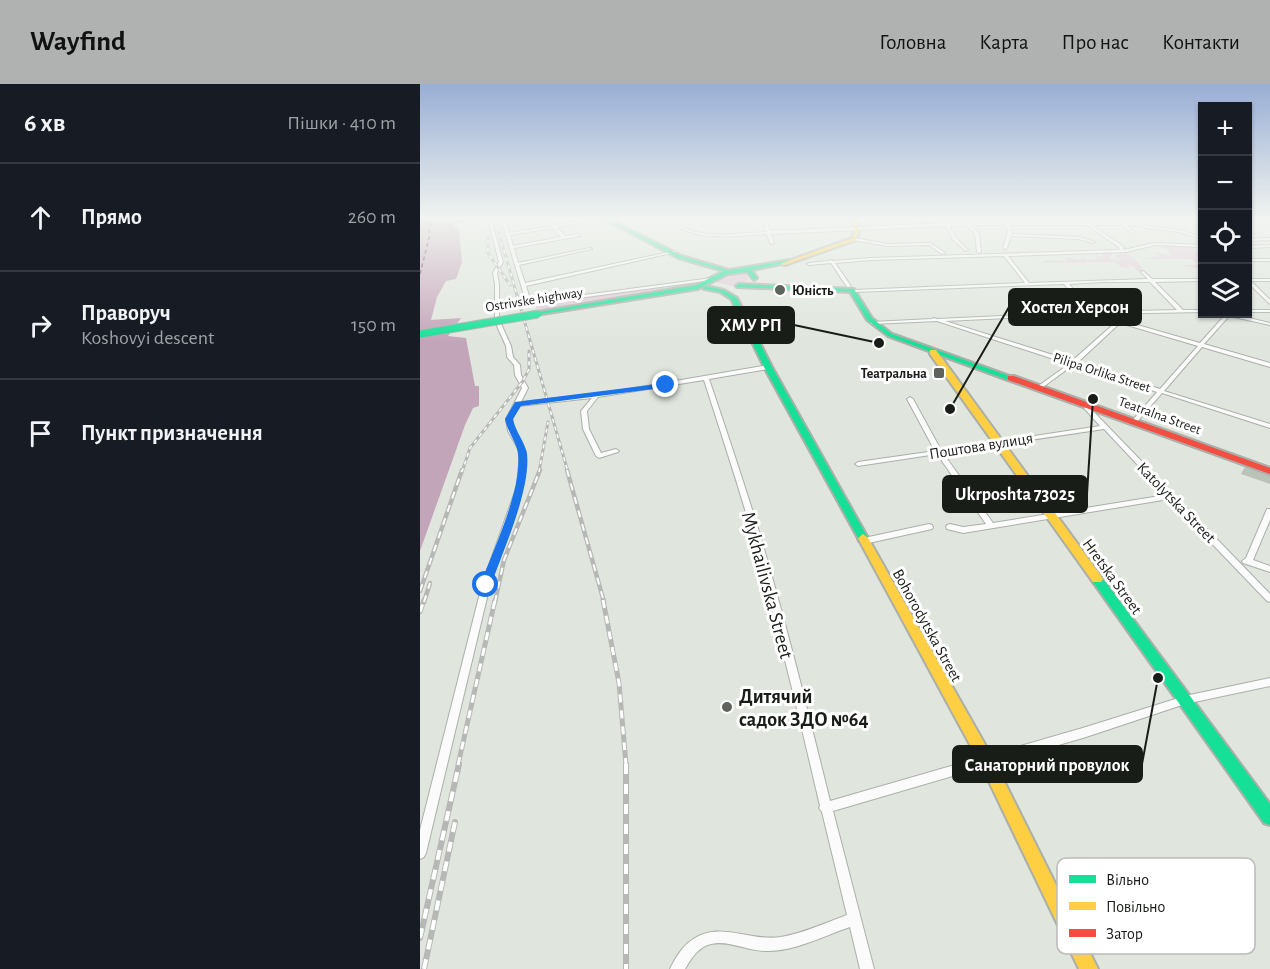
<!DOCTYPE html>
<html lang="uk">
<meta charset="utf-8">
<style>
:root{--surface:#171b24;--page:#20242c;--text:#f1f3f6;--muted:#9ea1a6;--line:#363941;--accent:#afb2b1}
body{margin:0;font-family:"Alegreya Sans",sans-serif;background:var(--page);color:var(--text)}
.controls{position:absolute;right:18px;top:18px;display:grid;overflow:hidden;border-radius:0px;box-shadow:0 2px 4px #0004}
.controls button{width:54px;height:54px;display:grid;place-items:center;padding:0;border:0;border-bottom:2px solid var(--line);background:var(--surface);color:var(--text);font:30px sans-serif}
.stop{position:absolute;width:18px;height:18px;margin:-14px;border:4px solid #1a73e8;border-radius:50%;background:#fff}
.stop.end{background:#1a73e8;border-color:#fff;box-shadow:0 2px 6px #0008}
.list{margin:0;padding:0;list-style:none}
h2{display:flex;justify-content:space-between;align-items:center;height:78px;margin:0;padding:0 24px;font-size:26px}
h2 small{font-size:20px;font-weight:400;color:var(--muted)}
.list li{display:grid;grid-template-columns:39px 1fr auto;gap:18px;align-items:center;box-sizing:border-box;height:108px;padding:0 24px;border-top:2px solid var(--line)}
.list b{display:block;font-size:22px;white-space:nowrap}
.list p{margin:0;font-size:20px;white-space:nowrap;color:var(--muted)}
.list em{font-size:20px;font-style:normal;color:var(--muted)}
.icon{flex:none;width:33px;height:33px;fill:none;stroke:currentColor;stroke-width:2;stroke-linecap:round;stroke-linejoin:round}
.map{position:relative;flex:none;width:850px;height:885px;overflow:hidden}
header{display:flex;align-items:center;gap:36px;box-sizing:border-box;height:84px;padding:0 30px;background:var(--accent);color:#111}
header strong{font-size:28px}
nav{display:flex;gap:33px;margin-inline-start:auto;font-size:21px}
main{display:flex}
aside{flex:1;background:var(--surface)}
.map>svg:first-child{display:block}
.green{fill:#e0cbd8}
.water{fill:#c3a5b9}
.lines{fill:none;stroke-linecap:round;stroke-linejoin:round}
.ferry{stroke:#6d335f;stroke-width:1.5;stroke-dasharray:4 3;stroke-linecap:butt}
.building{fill:#bbc3b8}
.street-casing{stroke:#abafa9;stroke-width:2}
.fast-casing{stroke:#abafa9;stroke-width:4}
.slow-casing{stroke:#abafa9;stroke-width:4}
.jam-casing{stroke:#abafa9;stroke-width:4}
.street{fill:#fafbfa;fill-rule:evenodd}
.fast{fill:#16e098;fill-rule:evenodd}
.slow{fill:#ffcf43;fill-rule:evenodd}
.jam{fill:#f24e42;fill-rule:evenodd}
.rail-far3-casing{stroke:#b6b8b6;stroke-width:3}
.rail-far2-casing{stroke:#b6b8b6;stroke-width:4.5}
.rail-far1-casing{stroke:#b6b8b6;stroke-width:5}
.rail-casing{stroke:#b6b8b6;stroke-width:6}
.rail-far3{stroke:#fff;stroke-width:1.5;stroke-dasharray:4;stroke-linecap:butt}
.rail-far2{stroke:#fff;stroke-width:2;stroke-dasharray:7;stroke-linecap:butt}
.rail-far1{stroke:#fff;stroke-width:3;stroke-dasharray:8;stroke-linecap:butt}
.rail{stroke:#fff;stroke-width:4;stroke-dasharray:10;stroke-linecap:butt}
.fast-bridge-casing{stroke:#abafa9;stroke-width:9;stroke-linecap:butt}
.fast-bridge{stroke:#16e098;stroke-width:7}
.route{fill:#1a73e8}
.poi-dot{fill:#5f635d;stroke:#fff;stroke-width:2}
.labels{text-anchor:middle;stroke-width:6;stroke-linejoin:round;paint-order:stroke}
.far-poi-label{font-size:14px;font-weight:bold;fill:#191d18;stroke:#fff;text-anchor:start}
.far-street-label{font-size:14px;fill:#191d18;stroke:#fff}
.street-label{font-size:16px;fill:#191d18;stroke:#fff}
.near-street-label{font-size:20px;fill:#191d18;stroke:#fff}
.near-poi-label{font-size:20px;font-weight:bold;fill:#191d18;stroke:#fff;text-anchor:start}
.key{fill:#fff;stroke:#babbba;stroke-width:1.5}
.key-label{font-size:16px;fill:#191d18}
.leader{fill:none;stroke:#191d18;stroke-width:2}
.callout-dot{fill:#191d18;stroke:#fff;stroke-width:2}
.callout{fill:#191d18;stroke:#191d18;stroke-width:2}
.callout-label{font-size:18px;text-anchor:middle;font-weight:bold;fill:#fff}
</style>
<header>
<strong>Wayfind</strong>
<nav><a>Головна</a><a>Карта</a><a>Про нас</a><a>Контакти</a></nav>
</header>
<main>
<aside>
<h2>6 хв<small>Пішки · 410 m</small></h2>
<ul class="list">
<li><svg class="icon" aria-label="ahead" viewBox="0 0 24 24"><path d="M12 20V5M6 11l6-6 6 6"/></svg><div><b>Прямо</b></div><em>260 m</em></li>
<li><svg class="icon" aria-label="right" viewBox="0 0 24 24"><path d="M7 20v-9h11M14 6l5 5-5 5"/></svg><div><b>Праворуч</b><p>Koshovyi descent</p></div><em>150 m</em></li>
<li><svg class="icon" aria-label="arrive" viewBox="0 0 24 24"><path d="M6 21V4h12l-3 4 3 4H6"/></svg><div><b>Пункт призначення</b></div></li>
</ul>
</aside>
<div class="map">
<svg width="850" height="885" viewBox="0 0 850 885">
<rect width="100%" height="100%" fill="#e0e6de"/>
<g class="green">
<path d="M746,162H767L774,164V167L782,169L780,171L782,175H777L781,178L782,185L760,181H778L777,178L769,175H723L740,172L735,169L736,168L752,172L747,165H750L743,164Z"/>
<path d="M692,168L690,175L701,177L695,172L704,168L717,177L725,188L718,187L710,180L708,184L701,183L695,178L621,179L626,176L647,177L644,173C650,173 654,176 661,176L662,173L666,176L679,175L671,170L683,173L682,170L677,169Z"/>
<path d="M309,189L325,190L329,196L312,202L295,198L294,196Z"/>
<path d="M279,197L278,201L117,227L116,221Z"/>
</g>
<path class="water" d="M0,135H45V138L34,140L35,144H39L42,178L36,195L26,197L17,213L11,236L41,234L28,252L46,254L55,302H59V322L53,324L45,341L0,467Z"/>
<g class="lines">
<path class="ferry" d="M0,190L9,154L10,135"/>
</g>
<path class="building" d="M825,383L850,392V400L821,390Z"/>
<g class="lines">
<defs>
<g id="street">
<path d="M68,135H71L83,178L77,189L79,200V232L82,242L91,262L93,273L100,281L101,291L108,304L101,318L191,308L348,281L351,283L348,285L289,295C305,342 321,390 336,438C364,530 387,624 410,717L666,643L765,612L850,594V602L765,620L666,653L413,727L454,885H440L430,843C403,852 374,868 345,867C327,867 309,856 291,860C278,863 271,875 265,885H250C254,876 261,865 268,859C297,834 327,858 361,853C384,849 405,839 427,831L402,728L399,724L400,722C378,627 355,533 329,439C315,391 299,343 284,296L178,313L167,327L169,345L181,369L196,365L199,367L198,368L179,374L176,372L163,345L161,327L172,314L99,322L92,335L94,347L106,368L103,402L70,501L6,769L4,773L0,775V746L62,501L97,402L100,368L88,347L86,335L102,304L95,291L94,281L87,273L86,262L77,242L75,232V200L73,189L79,178Z"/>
<path d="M81,135H85L89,149L132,142L127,135H129L135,141L178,135H183L137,143L145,152L159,150L160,152L94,164L98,179L170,164L172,165L99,181L105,199L254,167L256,168L106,202L111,218L292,194L294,195L292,196L107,221ZM133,144L141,153L93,162L90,151Z"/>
<path d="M250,135H253C273,158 319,149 346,148L343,135H346L350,147L527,139H717L711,135H715L726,142L759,146L782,153V155L759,148L725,144L720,141H706L714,148L713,150L702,141H671L700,160L704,164L703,166L735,159L782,161V163L735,161L706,168L588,172L609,199L728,195L721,188L723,187L732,195H782V197L735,198L763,226H782V228L679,230L780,259L806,230H812L850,239V241L809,232L784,260L850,279V283L782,263L744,307L850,340V344L742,309L716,339H712V337L737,308L653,281L619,306L616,304L617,303L649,280L517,237L452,240L450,239L452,238L512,235L514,234L517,235L667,228L644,200L434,208L432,207L434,206L605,199L584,172L451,176L415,179L431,202L429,203H427L411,179L389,181L387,180L389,179L409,177L411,176L413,177L451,174L699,166L700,164L697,162L667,141H589L592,148L591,150L659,153L675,158L673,159L659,155L591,152L587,164L585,165L583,164L588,148L586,141H550L559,150L561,168L559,169L557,168L555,150L546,141L529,142L536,154L548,166L546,167L533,156L526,142L351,150L354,159L352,160L350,159L347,150C318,151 271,160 250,135ZM682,198H730L757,226L671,228L649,200ZM670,230L696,238L652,277L525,237ZM700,239L778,262L740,305L657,279Z"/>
<path d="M492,135H498L510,137L508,138Z"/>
<path d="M434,154L468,160L510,159L525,169L522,170L509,161L468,162L433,156Z"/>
<path d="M850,154V156L828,157V155Z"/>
<path d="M850,161V163L828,164V162Z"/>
<rect x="828" y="175" width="22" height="2"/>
<path d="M828,195H850V197H831L850,216V220L828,199Z"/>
<rect x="828" y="226" width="22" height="2"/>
<path d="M490,313L493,315L521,366L680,342L664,324L667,321H671L672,322L670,324L850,510V518L847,517L749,415L543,449L527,445L526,443L527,441L530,440L543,443L566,440L517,370L438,382L435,380L438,378L515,367L487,315ZM684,345L746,411L573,439L523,369Z"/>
<path d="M847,425H850V436L833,476L850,482V488L823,479L822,477L826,474Z"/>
<path d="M509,440L512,441L513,443L512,445L444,460L440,457L444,454Z"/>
</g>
<g id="fast">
<path d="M184,135H189L262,172L309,186L369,176L372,178L332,186L337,194L334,196L327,188L308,190L278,205L116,231V229L118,228L276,201L304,187L258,174Z"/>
<path d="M319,200L434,205L452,234L472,250L595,294L594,296H588L468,252L447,236L430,208L317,203L316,202Z"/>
<path d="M286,202L304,206L317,214L352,283L448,454L447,457H439L438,454L344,283L311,215L300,208L284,205L283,204Z"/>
<path d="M677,491L681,492L850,720V741L844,739L673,498L671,495L673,492Z"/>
</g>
<g id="slow">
<path d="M431,135H435L440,145L436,156L365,181L360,180L432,154L435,145Z"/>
<path d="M510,266H516L681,492L683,495L681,498H673L510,270Z"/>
<path d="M443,450L448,454L571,671L678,885H659L561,681L438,454Z"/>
</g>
<path id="jam" d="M588,292H594L850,384V390L588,296Z"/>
</defs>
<use href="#street" class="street-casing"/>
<use href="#fast" class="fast-casing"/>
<use href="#slow" class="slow-casing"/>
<use href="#jam" class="jam-casing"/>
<use href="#street" class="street"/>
<use href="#fast" class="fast"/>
<use href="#slow" class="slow"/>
<use href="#jam" class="jam"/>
<defs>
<g id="rail-far3">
<path d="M75,135L148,388"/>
<path d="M68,148V169L90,201"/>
<path d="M42,388L50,364L103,297L109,285V267"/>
<path d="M119,388L128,338"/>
</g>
<g id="rail-far2">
<path d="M147,386L184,518"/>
<path d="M0,507L42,386"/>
<path d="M4,518L10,499"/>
<path d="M75,518L84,476L120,386"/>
</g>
<g id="rail-far1">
<path d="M183,516L199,599L206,681"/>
<path d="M0,528L4,516"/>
<path d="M38,681L75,516"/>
</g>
<g id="rail">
<path d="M206,680V885"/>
<path d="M0,854L39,680"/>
<path d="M4,885L35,738"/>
</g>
</defs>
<use href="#rail-far3" class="rail-far3-casing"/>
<use href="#rail-far2" class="rail-far2-casing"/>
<use href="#rail-far1" class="rail-far1-casing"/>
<use href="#rail" class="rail-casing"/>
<use href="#rail-far3" class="rail-far3"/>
<use href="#rail-far2" class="rail-far2"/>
<use href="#rail-far1" class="rail-far1"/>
<use href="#rail" class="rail"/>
<defs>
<path id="fast-bridge" d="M0,250L118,230"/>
</defs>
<use href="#fast-bridge" class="fast-bridge-casing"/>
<use href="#fast-bridge" class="fast-bridge"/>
</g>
<linearGradient id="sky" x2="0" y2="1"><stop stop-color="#99aed5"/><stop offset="0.52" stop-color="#f1f4f0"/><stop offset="1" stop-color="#f1f4f0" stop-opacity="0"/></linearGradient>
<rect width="850" height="258" fill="url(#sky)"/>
<path class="route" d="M246,299L249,303L101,322L93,335C95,347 105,358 107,370C111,405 83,467 71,501L70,504H62L60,501C73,466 102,407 98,370C97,359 87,347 85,335L95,318Z"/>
<g class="poi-dot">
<circle cx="360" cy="206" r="6"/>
<rect x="513" y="283" width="12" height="12" rx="3"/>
<circle cx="307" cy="623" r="6"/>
</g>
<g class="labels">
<g class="far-poi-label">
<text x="372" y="211">Юність</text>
<text x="507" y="294" text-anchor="end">Театральна</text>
</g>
<g class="far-street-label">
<text transform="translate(114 215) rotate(-9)" y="5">Ostrivske highway</text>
<text transform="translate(682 288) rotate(18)" y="5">Pilipa Orlika Street</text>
<text transform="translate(740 331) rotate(20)" y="5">Teatralna Street</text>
</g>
<g class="street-label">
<text transform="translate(561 361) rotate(-9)" y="6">Поштова вулиця</text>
<text transform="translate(757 418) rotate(46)" y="6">Katolytska Street</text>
<text transform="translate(693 492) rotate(54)" y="6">Hretska Street</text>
<text transform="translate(508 541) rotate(61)" y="6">Bohorodytska Street</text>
</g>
<g class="near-street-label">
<text transform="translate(348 501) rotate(75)" y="7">Mykhailivska Street</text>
</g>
<g class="near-poi-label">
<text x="319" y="619">Дитячий<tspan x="319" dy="23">садок ЗДО №64</tspan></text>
</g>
</g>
<rect x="637" y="774" width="198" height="96" rx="9" class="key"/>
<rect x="649" y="791" width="27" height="8" fill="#16e098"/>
<rect x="649" y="818" width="27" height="8" fill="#ffcf43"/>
<rect x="649" y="845" width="27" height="8" fill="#f24e42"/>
<g class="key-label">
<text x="686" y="801">Вільно</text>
<text x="686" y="828">Повільно</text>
<text x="686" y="855">Затор</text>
</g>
<path class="leader" d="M530 325L589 223M459 259L374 241M673 315L667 410M738 594L722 680"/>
<g class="callout-dot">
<circle cx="530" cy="325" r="6"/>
<circle cx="459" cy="259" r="6"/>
<circle cx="673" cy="315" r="6"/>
<circle cx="738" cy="594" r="6"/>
</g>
<g class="callout">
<rect x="589" y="205" width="132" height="36" rx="6"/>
<rect x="288" y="223" width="86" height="36" rx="6"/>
<rect x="523" y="392" width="144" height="36" rx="6"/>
<rect x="533" y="662" width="189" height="36" rx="6"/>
</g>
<g class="callout-label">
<text x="655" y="229">Хостел Херсон</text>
<text x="331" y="247">ХМУ РП</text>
<text x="595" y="416">Ukrposhta 73025</text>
<text x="627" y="687">Санаторний провулок</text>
</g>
</svg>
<div class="controls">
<button>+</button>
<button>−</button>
<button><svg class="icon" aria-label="locate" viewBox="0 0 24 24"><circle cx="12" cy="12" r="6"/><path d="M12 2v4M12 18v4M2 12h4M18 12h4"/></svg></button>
<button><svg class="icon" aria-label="layers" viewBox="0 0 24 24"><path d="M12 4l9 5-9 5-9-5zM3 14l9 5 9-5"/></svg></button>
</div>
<div class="stop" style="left:66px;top:501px"></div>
<div class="stop end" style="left:246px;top:301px"></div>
</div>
</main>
